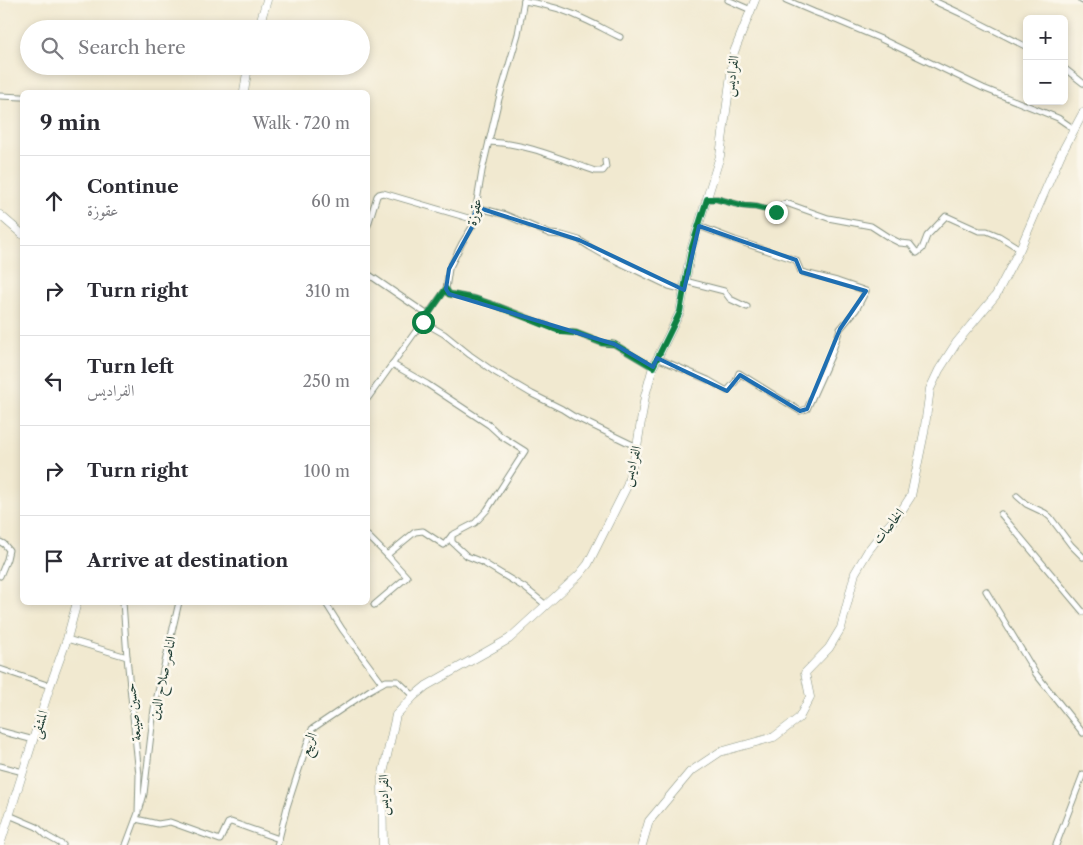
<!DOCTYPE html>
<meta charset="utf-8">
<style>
:root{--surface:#fff;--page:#f2f2f3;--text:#2b2b33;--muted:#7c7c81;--line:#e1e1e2}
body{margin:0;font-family:"Libre Caslon Text",Amiri,serif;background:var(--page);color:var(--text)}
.controls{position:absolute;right:15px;top:15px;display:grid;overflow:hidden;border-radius:8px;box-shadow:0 2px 8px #0003}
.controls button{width:45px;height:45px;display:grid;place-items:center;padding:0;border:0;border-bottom:1px solid var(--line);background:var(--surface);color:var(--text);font:25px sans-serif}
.stop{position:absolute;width:15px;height:15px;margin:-11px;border:4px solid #0b8043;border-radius:50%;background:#fff}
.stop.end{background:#0b8043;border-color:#fff;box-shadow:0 1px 5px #0008}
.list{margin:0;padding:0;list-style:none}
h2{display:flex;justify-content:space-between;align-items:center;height:65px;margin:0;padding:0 20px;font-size:21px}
h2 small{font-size:16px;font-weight:400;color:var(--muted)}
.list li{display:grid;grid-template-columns:32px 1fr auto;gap:15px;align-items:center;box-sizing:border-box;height:90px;padding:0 20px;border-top:1px solid var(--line)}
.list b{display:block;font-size:19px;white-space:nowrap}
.list p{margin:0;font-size:16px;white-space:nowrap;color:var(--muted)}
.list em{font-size:16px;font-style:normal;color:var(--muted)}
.icon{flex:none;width:28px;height:28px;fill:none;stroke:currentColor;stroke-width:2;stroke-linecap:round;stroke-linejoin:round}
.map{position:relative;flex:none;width:1083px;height:845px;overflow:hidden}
.search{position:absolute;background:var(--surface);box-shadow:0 2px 8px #0003;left:20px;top:20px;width:350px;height:55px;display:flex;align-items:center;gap:12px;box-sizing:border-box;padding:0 18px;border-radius:28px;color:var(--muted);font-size:19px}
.panel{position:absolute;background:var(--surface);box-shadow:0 2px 8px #0003;left:20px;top:90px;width:350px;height:515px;border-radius:8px}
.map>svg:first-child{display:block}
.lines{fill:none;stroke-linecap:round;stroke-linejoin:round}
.street-casing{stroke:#889382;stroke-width:7}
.secondary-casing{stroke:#889382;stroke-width:9}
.street{stroke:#fff;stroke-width:5}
.secondary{stroke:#fff;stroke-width:8}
.route{stroke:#0b8043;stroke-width:6}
.marked{fill:none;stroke:#1f6fb2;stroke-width:4;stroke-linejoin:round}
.labels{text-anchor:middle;stroke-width:5;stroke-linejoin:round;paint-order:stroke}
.street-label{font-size:14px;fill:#1f3d34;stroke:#fbf7ec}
</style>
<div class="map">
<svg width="1083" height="845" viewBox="0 0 1083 845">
<rect width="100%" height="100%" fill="#fbf7ec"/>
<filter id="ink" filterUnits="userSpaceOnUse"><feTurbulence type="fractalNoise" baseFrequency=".02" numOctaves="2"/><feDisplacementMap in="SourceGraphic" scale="10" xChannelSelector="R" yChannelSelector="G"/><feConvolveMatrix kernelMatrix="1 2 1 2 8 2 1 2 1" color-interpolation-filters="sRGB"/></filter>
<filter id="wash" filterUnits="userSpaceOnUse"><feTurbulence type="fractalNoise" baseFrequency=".0096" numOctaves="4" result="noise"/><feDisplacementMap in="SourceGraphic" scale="20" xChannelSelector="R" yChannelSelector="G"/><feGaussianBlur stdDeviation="1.12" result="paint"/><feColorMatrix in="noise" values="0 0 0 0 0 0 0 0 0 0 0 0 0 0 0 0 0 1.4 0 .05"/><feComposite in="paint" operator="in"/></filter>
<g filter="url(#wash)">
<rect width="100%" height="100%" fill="#f1e9d0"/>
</g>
<g filter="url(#ink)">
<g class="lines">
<defs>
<g id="street">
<path d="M728,0L751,10"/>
<path d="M786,0L814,12L838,21L881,39L983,88L1058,118L1074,129"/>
<path d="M932,0L962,14L1027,47"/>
<path d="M1081,0L1083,1"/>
<path d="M524,1C546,4 568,11 588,21C599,26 609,32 620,37"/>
<path d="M1064,68L1083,83"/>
<path d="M0,96L22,97"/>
<path d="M489,142C526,143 561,159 595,171H603L606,167L605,161"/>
<path d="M707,199H717L744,206L756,207L776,212L781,205L786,203L828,218L871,226L888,237L900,243L910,244L917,253L922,249L927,236L946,216L979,231H987L999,236L1020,249"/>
<path d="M476,207L506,215L550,234L562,235L579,240L590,247L604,255L669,286L684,290"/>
<path d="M368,225L377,196L379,194L383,193L475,220"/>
<path d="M368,274L428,315"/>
<path d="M685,281L724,291L730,299L747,307"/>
<path d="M446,289L449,294L476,299L497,306L562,331L576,333L602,343L614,344L653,367"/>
<path d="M423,322L444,334L470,355L493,371L532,394L562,409L573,416L637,447"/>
<path d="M657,358L708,380L727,391L736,381L739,373L800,411L807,409L831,356L840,329L856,310L866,291L837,281L801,272L796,260L735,240L699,226"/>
<path d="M368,398L446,289L449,269L462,243L472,227L475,220L476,207L482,171L499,99L518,34L524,0"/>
<path d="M1017,496L1026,504L1045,513L1050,517L1071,545L1083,557"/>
<path d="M1001,514L1083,612"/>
<path d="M452,535V542L467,556L482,562L525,588L546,605"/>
<path d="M368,536L387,555L415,532L423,531L444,545L452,535L475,523L487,510L525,451L501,436L489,425L427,384L392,364"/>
<path d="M0,542L4,544L9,550L7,559L0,576"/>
<path d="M986,591L1036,674L1083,733"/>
<path d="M123,602L127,657L139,775L138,813L126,845"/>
<path d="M325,602L342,629L382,683"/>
<path d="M374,605L407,577L387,555"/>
<path d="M67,639L127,657"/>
<path d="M0,669L50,686"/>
<path d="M0,731L34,740"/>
<path d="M0,766L23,772"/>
<path d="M140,808L144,794L154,709L179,602"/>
<path d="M9,815L37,827L47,836L63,845"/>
<path d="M136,819L158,824L170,822L220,840L228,823L231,822L279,839"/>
<path d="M277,845L279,839L287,807L312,729L370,690L386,681H398L414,696"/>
<path d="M1056,845L1083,774"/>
</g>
<g id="secondary">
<path d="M258,29L267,0"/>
<path d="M244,92L248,66"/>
<path d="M0,215L22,234"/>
<path d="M0,845L50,686L67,639L77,602"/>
<path d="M383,845L382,778L396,715L414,696L426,686L509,639L579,575L588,564L627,486L637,447L645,396L653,367L680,312L691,250L720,156L734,52L755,0"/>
<path d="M642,845L649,821L690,772L720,752L774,737L799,718L810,697L805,673L829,648L841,628L855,573L868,551L881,534L900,513L911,496L924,433L930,389L939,370L957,342L996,295L1020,249L1061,154L1083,113"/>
</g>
</defs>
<use href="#street" class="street-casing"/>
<use href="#secondary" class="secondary-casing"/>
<use href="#street" class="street"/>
<use href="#secondary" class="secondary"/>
</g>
</g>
<g class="lines" filter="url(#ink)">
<path class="route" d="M423,322L446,289L449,294L476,299L497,306L562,332L576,333L602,343L614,344L653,367L680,312L691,250L707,199H717L744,206L756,207L776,212"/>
</g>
<path class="marked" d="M476,207L579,240L684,290L699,226L796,260L801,272L866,291L840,329L807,409L800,411L740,375L727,391L657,358L653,367L614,344L449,294L446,289L449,269L472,227Z"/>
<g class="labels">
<g class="street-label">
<text transform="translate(731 76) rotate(-82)" y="5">الفراديس</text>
<text transform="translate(474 212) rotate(-77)" y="5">عقوزة</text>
<text transform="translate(631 466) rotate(-75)" y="5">الفراديس</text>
<text transform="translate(888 526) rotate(-51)" y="5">الخاصات</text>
<text transform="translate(162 678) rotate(-78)" y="5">الناصر صلاح الدين</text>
<text transform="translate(133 712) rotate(-96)" y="5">حسين صيبعة</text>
<text transform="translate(39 724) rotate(-73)" y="5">المشفى</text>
<text transform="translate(308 744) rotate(-68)" y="5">الربيع</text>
<text transform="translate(383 795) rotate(-89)" y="5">الفراديس</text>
</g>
</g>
</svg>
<div class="controls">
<button>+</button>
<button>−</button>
</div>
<div class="stop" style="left:423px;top:322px"></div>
<div class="stop end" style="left:776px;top:212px"></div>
<div class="search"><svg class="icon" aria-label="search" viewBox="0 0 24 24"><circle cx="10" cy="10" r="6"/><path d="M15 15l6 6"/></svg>Search here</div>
<section class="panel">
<h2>9 min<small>Walk · 720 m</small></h2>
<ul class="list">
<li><svg class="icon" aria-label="ahead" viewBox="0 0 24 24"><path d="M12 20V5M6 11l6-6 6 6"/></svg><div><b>Continue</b><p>عقوزة</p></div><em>60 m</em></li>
<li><svg class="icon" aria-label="right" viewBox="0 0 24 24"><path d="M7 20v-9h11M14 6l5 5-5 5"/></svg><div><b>Turn right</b></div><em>310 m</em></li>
<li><svg class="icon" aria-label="left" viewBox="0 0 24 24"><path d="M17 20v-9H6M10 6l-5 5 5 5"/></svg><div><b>Turn left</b><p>الفراديس</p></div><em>250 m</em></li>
<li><svg class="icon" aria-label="right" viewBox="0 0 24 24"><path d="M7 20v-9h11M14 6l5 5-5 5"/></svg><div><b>Turn right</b></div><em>100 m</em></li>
<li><svg class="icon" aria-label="arrive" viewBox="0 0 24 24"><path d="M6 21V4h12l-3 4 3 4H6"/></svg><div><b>Arrive at destination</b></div></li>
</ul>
</section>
</div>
